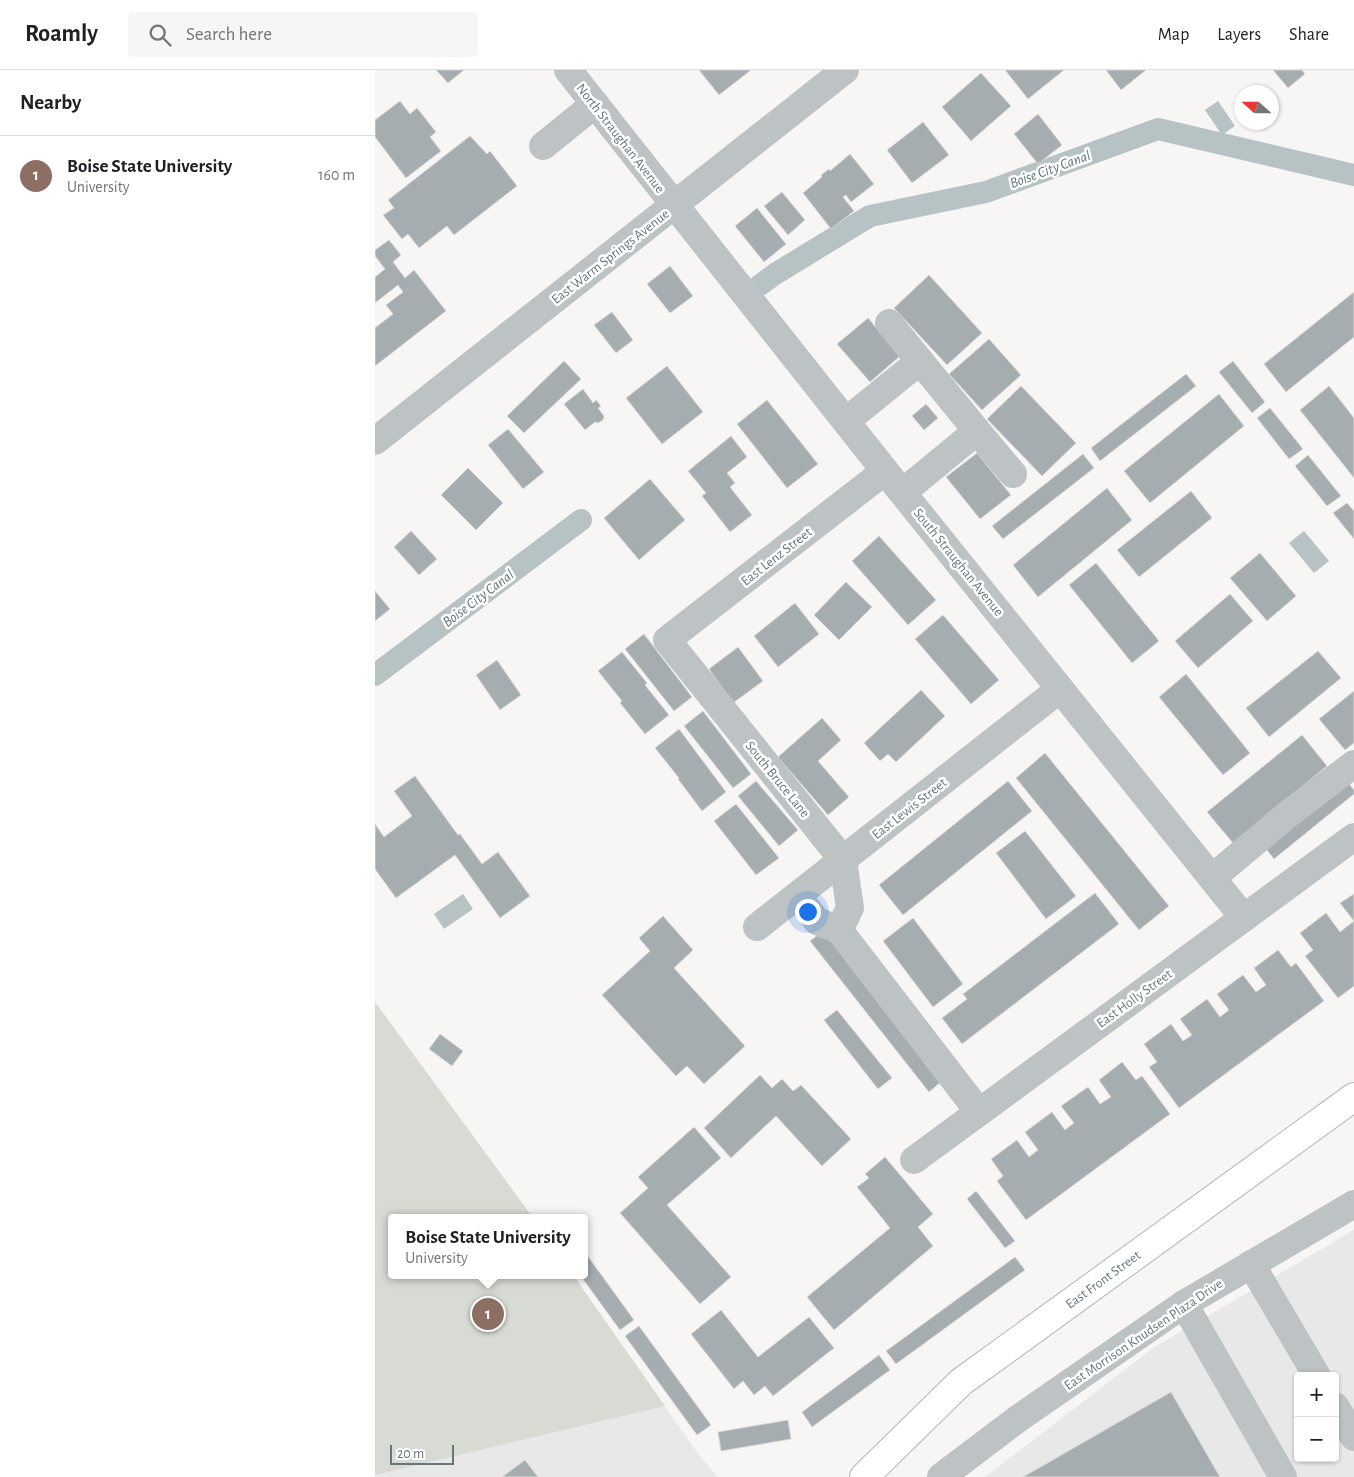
<!DOCTYPE html>
<meta charset="utf-8">
<style>
:root{--surface:#fff;--page:#f6f6f6;--text:#202124;--muted:#757577;--line:#e0e0e0;--accent:#cd473e}
body{margin:0;font-family:"Alegreya Sans",sans-serif;background:var(--page);color:var(--text)}
.controls{position:absolute;right:15px;bottom:15px;display:grid;overflow:hidden;border-radius:5px;box-shadow:0 1px 4px #0004}
.controls button{width:45px;height:45px;display:grid;place-items:center;padding:0;border:0;border-bottom:1px solid var(--line);background:var(--surface);color:var(--text);font:25px sans-serif}
.compass{position:absolute;left:859px;top:15px;width:45px;height:45px;border-radius:50%;background:var(--surface);box-shadow:0 1px 4px #0004;rotate:291deg}
.scale{position:absolute;left:15px;bottom:12px;width:64px;box-sizing:border-box;padding-left:5px;border:2px solid #66767c;border-top:0;font-size:14px;line-height:18px;white-space:nowrap;color:#66767c;-webkit-text-stroke:4px #fff;paint-order:stroke}
.you{position:absolute;left:432px;top:841px;width:18px;height:18px;margin:-12px;border:4px solid #fff;border-radius:50%;background:#1a73e8;box-shadow:0 0 0 8px #1a73e833}
.badge{display:grid;place-items:center;width:32px;height:32px;border-radius:50%;background:var(--accent);color:#fff;font-size:16px;font-weight:700}
.pin{position:absolute;translate:-50% -50%;border:2px solid #fff;box-shadow:0 1px 5px #0006}
.popup{position:absolute;left:13px;top:1144px;width:200px;height:65px;box-sizing:border-box;display:grid;place-content:center;border-radius:5px;background:var(--surface);filter:drop-shadow(0 1px 4px #0005);font-size:16px;white-space:nowrap;color:var(--muted)}
.popup b{font-size:19px;color:var(--text)}
.popup::after{content:'';position:absolute;left:50%;top:100%;margin-left:-10px;border:10px solid transparent;border-top-color:var(--surface)}
.list{margin:0;padding:0;list-style:none}
h2{display:flex;justify-content:space-between;align-items:center;height:65px;margin:0;padding:0 20px;font-size:21px}
h2 small{font-size:16px;font-weight:400;color:var(--muted)}
.list li{display:grid;grid-template-columns:32px 1fr auto;gap:15px;align-items:center;box-sizing:border-box;height:80px;padding:0 20px;border-top:1px solid var(--line)}
.list b{display:block;font-size:19px;white-space:nowrap}
.list p{margin:0;font-size:16px;white-space:nowrap;color:var(--muted)}
.list em{font-size:16px;font-style:normal;color:var(--muted)}
.icon{flex:none;width:28px;height:28px;fill:none;stroke:currentColor;stroke-width:2;stroke-linecap:round;stroke-linejoin:round}
.map{position:relative;flex:none;width:979px;height:1407px;overflow:hidden}
header{display:flex;align-items:center;gap:30px;box-sizing:border-box;height:70px;padding:0 25px;background:var(--surface);border-bottom:1px solid var(--line)}
header strong{font-size:24px}
nav{display:flex;gap:28px;margin-inline-start:auto;font-size:18px}
.search{width:350px;height:45px;background:var(--page);display:flex;align-items:center;gap:12px;box-sizing:border-box;padding:0 18px;border-radius:5px;color:var(--muted);font-size:19px}
main{display:flex}
aside{flex:1;background:var(--surface)}
.map>svg:first-child{display:block}
.built{fill:#e8e8e8;fill-rule:evenodd}
.pitch{fill:#d8dbd4}
.water{fill:#b6c2c4}
.lines{fill:none;stroke-linecap:round;stroke-linejoin:round}
.canal{stroke:#b6c2c4;stroke-width:22}
.building{fill:#a5adb1;stroke:#d8d8d7}
.major-casing{stroke:#b1b6b8;stroke-width:30}
.minor{stroke:#bdc2c4;stroke-width:28}
.major{stroke:#fff;stroke-width:28}
.labels{text-anchor:middle;stroke-width:5;stroke-linejoin:round;paint-order:stroke}
.street-label{font-size:14px;fill:#66767c;stroke:#fff}
.water-label{font-size:15px;font-style:italic;fill:#607577;stroke:#fff}
</style>
<header>
<strong>Roamly</strong>
<div class="search"><svg class="icon" aria-label="search" viewBox="0 0 24 24"><circle cx="10" cy="10" r="6"/><path d="M15 15l6 6"/></svg>Search here</div>
<nav><a>Map</a><a>Layers</a><a>Share</a></nav>
</header>
<main>
<aside>
<h2>Nearby<small></small></h2>
<ul class="list">
<li><span class="badge" style="background:#8d6e63">1</span><div><b>Boise State University</b><p>University</p></div><em>160 m</em></li>
</ul>
</aside>
<div class="map">
<svg width="979" height="1407" viewBox="0 0 979 1407">
<rect width="100%" height="100%" fill="#f7f6f4"/>
<g class="built">
<path d="M0,932L158,1148H17V1205H198L324,1385L343,1407H0Z"/>
<path d="M979,1160V1407H610L778,1278ZM923,1306H960V1388H923Z"/>
</g>
<path class="pitch" d="M0,932L158,1148H17V1205H198L290,1336L0,1405Z"/>
<g class="water">
<path d="M843,31L860,56L847,65L830,40Z"/>
<path d="M929,461L954,491L939,503L914,473Z"/>
<path d="M88,824L98,839L69,859L59,844Z"/>
</g>
<g class="lines">
<g class="canal">
<path d="M385,215L400,204L495,146L611,122L783,59L979,105"/>
<path d="M0,605L206,450"/>
</g>
</g>
<g class="building">
<path d="M61,0H89L73,13Z"/>
<path d="M324,0H376L344,25Z"/>
<path d="M630,0H689L653,29Z"/>
<path d="M731,0H771L746,20Z"/>
<path d="M898,0H927L930,4L913,18Z"/>
<path d="M606,3L636,36L596,71L567,37Z"/>
<path d="M25,31L35,44L42,38L61,62L55,67L66,81L31,108L0,67V50Z"/>
<path d="M663,44L687,75L663,94L639,64Z"/>
<path d="M548,52L574,85L537,113L512,80Z"/>
<path d="M95,66L112,84L115,81L142,116L79,165L72,156L44,178L33,164L27,169L8,145L19,138L13,130Z"/>
<path d="M475,84L499,114L476,132L471,125L468,127L479,141L456,159L428,123L447,107L446,105L454,99L455,101Z"/>
<path d="M407,122L430,150L413,165L389,136Z"/>
<path d="M382,138L411,174L389,192L360,156Z"/>
<path d="M14,170L26,185L18,192L30,208L39,200L71,241L0,296V258L18,244L11,235L28,222L23,215L0,233V207L10,199L0,186V180Z"/>
<path d="M295,196L318,226L295,243L272,214Z"/>
<path d="M554,205L607,263L572,295L519,238Z"/>
<path d="M979,222V267L911,322L889,294Z"/>
<path d="M237,242L258,270L241,283L219,255Z"/>
<path d="M493,248L525,286L495,312L462,274Z"/>
<path d="M614,269L646,305L607,340L574,304Z"/>
<path d="M189,291L206,309L149,363L132,346Z"/>
<path d="M858,291L890,332L877,343L844,302Z"/>
<path d="M292,296L328,342L287,374L251,328Z"/>
<path d="M811,304L821,316L725,391L716,378Z"/>
<path d="M646,316L701,373L667,406L612,349Z"/>
<path d="M954,316L979,348V408L925,340Z"/>
<path d="M208,319L218,333L221,330L226,336L223,338L229,346L228,350L223,353L220,352L210,360L189,334Z"/>
<path d="M844,324L869,356L775,433L749,401Z"/>
<path d="M392,330L443,394L412,418L362,354Z"/>
<path d="M551,334L563,348L549,360L537,346Z"/>
<path d="M895,338L928,379L914,389L882,348Z"/>
<path d="M133,359L169,402L148,419L113,375Z"/>
<path d="M356,366L372,387L352,403L360,413L355,417L377,445L355,462L327,426L331,423L313,401Z"/>
<path d="M602,383L636,425L605,449L571,407Z"/>
<path d="M708,384L719,398L628,469L617,456Z"/>
<path d="M933,385L966,426L952,436L920,396Z"/>
<path d="M93,398L128,433L101,460L66,425Z"/>
<path d="M275,409L310,450L264,490L229,448Z"/>
<path d="M732,418L757,450L663,527L638,495Z"/>
<path d="M816,421L837,448L764,507L742,480Z"/>
<path d="M972,433L979,441V469L958,443Z"/>
<path d="M36,461L62,489L44,505L19,477Z"/>
<path d="M504,466L561,530L533,555L477,491Z"/>
<path d="M885,483L921,526L892,551L855,508Z"/>
<path d="M721,493L784,571L757,593L694,515Z"/>
<path d="M471,512L497,537L464,570L439,545Z"/>
<path d="M0,521L15,539L0,551Z"/>
<path d="M855,524L878,551L823,598L800,571Z"/>
<path d="M420,533L444,564L403,597L379,566Z"/>
<path d="M568,545L624,610L596,634L540,569Z"/>
<path d="M269,564L317,627L299,641L250,579Z"/>
<path d="M363,577L388,611L358,633L334,599Z"/>
<path d="M943,581L966,608L894,667L871,638Z"/>
<path d="M247,582L272,613L270,615L294,645L270,664L245,633L247,631L223,601Z"/>
<path d="M122,590L146,625L125,640L101,605Z"/>
<path d="M811,604L875,683L848,705L784,627Z"/>
<path d="M546,620L570,646L521,692L513,684L505,691L489,673Z"/>
<path d="M979,621V673L970,680L944,649Z"/>
<path d="M328,641L376,704L358,718L309,656Z"/>
<path d="M447,648L466,670L443,691L474,727L453,745L403,687Z"/>
<path d="M304,659L351,722L327,741L303,709L304,708L280,678Z"/>
<path d="M927,665L952,696L858,773L832,742Z"/>
<path d="M670,683L794,836L764,860L641,708Z"/>
<path d="M40,706L83,765L85,764L107,794L123,782L155,826L125,848L80,785L21,828L0,799V754L9,767L37,746L19,721Z"/>
<path d="M970,709L979,720V724L899,789L888,775Z"/>
<path d="M381,711L423,760L404,776L363,726Z"/>
<path d="M633,711L657,741L528,845L504,815Z"/>
<path d="M361,734L404,788L381,805L339,751Z"/>
<path d="M650,761L701,826L671,849L621,783Z"/>
<path d="M720,823L744,854L587,974L567,948L592,929L588,924Z"/>
<path d="M979,824V916L963,928L930,886L938,880L925,863L951,843L965,862L979,851L965,833Z"/>
<path d="M288,846L318,880L299,898L370,976L329,1014L312,996L301,1006L227,925L275,881L264,868Z"/>
<path d="M538,848L588,914L558,937L508,871Z"/>
<path d="M448,861L567,1011L554,1022L435,871Z"/>
<path d="M903,880L916,897L921,893L949,931L804,1038L774,997L782,992L769,974L796,954L808,971L817,965L805,949L832,929L845,947L854,940L842,924L868,905L881,922L891,915L879,898Z"/>
<path d="M462,940L517,1008L503,1019L449,950Z"/>
<path d="M65,964L88,981L77,996L54,979Z"/>
<path d="M747,992L761,1010L767,1006L795,1044L651,1150L622,1111L628,1106L616,1089L642,1070L654,1087L663,1080L650,1062L677,1042L690,1060L699,1053L686,1036L713,1017L725,1034L736,1027L724,1010Z"/>
<path d="M385,1005L397,1018L407,1009L418,1021L426,1015L476,1069L447,1096L401,1046L356,1088L329,1058Z"/>
<path d="M319,1057L346,1088L292,1135L356,1207L325,1234L245,1143L273,1118L263,1107Z"/>
<path d="M510,1087L558,1144L543,1157L558,1176L459,1260L432,1227L515,1158L482,1117L494,1108L490,1104Z"/>
<path d="M601,1121L640,1171L630,1178L592,1129Z"/>
<path d="M209,1181L259,1250L245,1260L205,1205H209Z"/>
<path d="M640,1187L650,1200L521,1294L511,1281Z"/>
<path d="M346,1240L383,1287L434,1247L459,1278L398,1326L390,1316L379,1325L368,1311L359,1319L316,1264Z"/>
<path d="M264,1256L336,1355L322,1365L250,1266Z"/>
<path d="M504,1285L515,1300L437,1357L427,1342Z"/>
<path d="M796,1322L845,1407H648Z"/>
<path d="M413,1350L416,1369L346,1381L343,1362Z"/>
<path d="M150,1390L163,1407H127Z"/>
</g>
<g class="lines">
<defs>
<g id="major">
<path id="s1" d="M489,1407L586,1312L979,1027"/>
</g>
</defs>
<use href="#major" class="major-casing"/>
<g class="minor">
<path d="M193,0L510,401L869,848"/>
<path d="M168,76L220,34"/>
<path d="M514,253L545,291"/>
<path d="M471,351L545,291L602,361L528,422"/>
<path d="M602,361L638,404"/>
<path d="M0,371L470,0"/>
<path d="M837,808L912,745L979,694"/>
<path d="M422,826L442,851L464,860L475,838L468,790L292,570L510,401"/>
<path d="M382,857L685,619"/>
<path d="M464,860L604,1042"/>
<path d="M539,1090L979,767"/>
<path d="M876,1194L942,1306"/>
<path d="M809,1234L908,1407"/>
<path d="M960,1336L979,1367"/>
<path d="M566,1407L644,1348L809,1234L979,1134"/>
</g>
<use href="#major" class="major"/>
</g>
<g class="labels">
<g class="street-label">
<text transform="translate(246 68) rotate(52)" y="5">North Straughan Avenue</text>
<text transform="translate(235 186) rotate(-38)" y="5">East Warm Springs Avenue</text>
<text transform="translate(401 486) rotate(-38)" y="5">East Lenz Street</text>
<text transform="translate(584 492) rotate(51)" y="5">South Straughan Avenue</text>
<text transform="translate(403 709) rotate(51)" y="5">South Bruce Lane</text>
<text transform="translate(534 738) rotate(-38)" y="5">East Lewis Street</text>
<text transform="translate(759 928) rotate(-36)" y="5">East Holly Street</text>
<text dy="5" stroke="none"><textPath href="#s1" startOffset="311">East Front Street</textPath></text>
<text transform="translate(768 1264) rotate(-34)" y="5">East Morrison Knudsen Plaza Drive</text>
</g>
<g class="water-label">
<text transform="translate(675 99) rotate(-20)" y="5">Boise City Canal</text>
<text transform="translate(103 528) rotate(-37)" y="5">Boise City Canal</text>
</g>
</g>
</svg>
<div class="controls">
<button>+</button>
<button>−</button>
</div>
<svg class="compass" viewBox="-18 -18 36 36"><path d="M0-13l5 13h-10z" fill="#e53935"/><path d="M0 13l5-13h-10z" fill="#757577"/></svg>
<div class="scale">20 m</div>
<div class="you"></div>
<div class="pin badge" style="left:113px;top:1244px;background:#8d6e63">1</div>
<div class="popup"><b>Boise State University</b>University</div>
</div>
</main>
